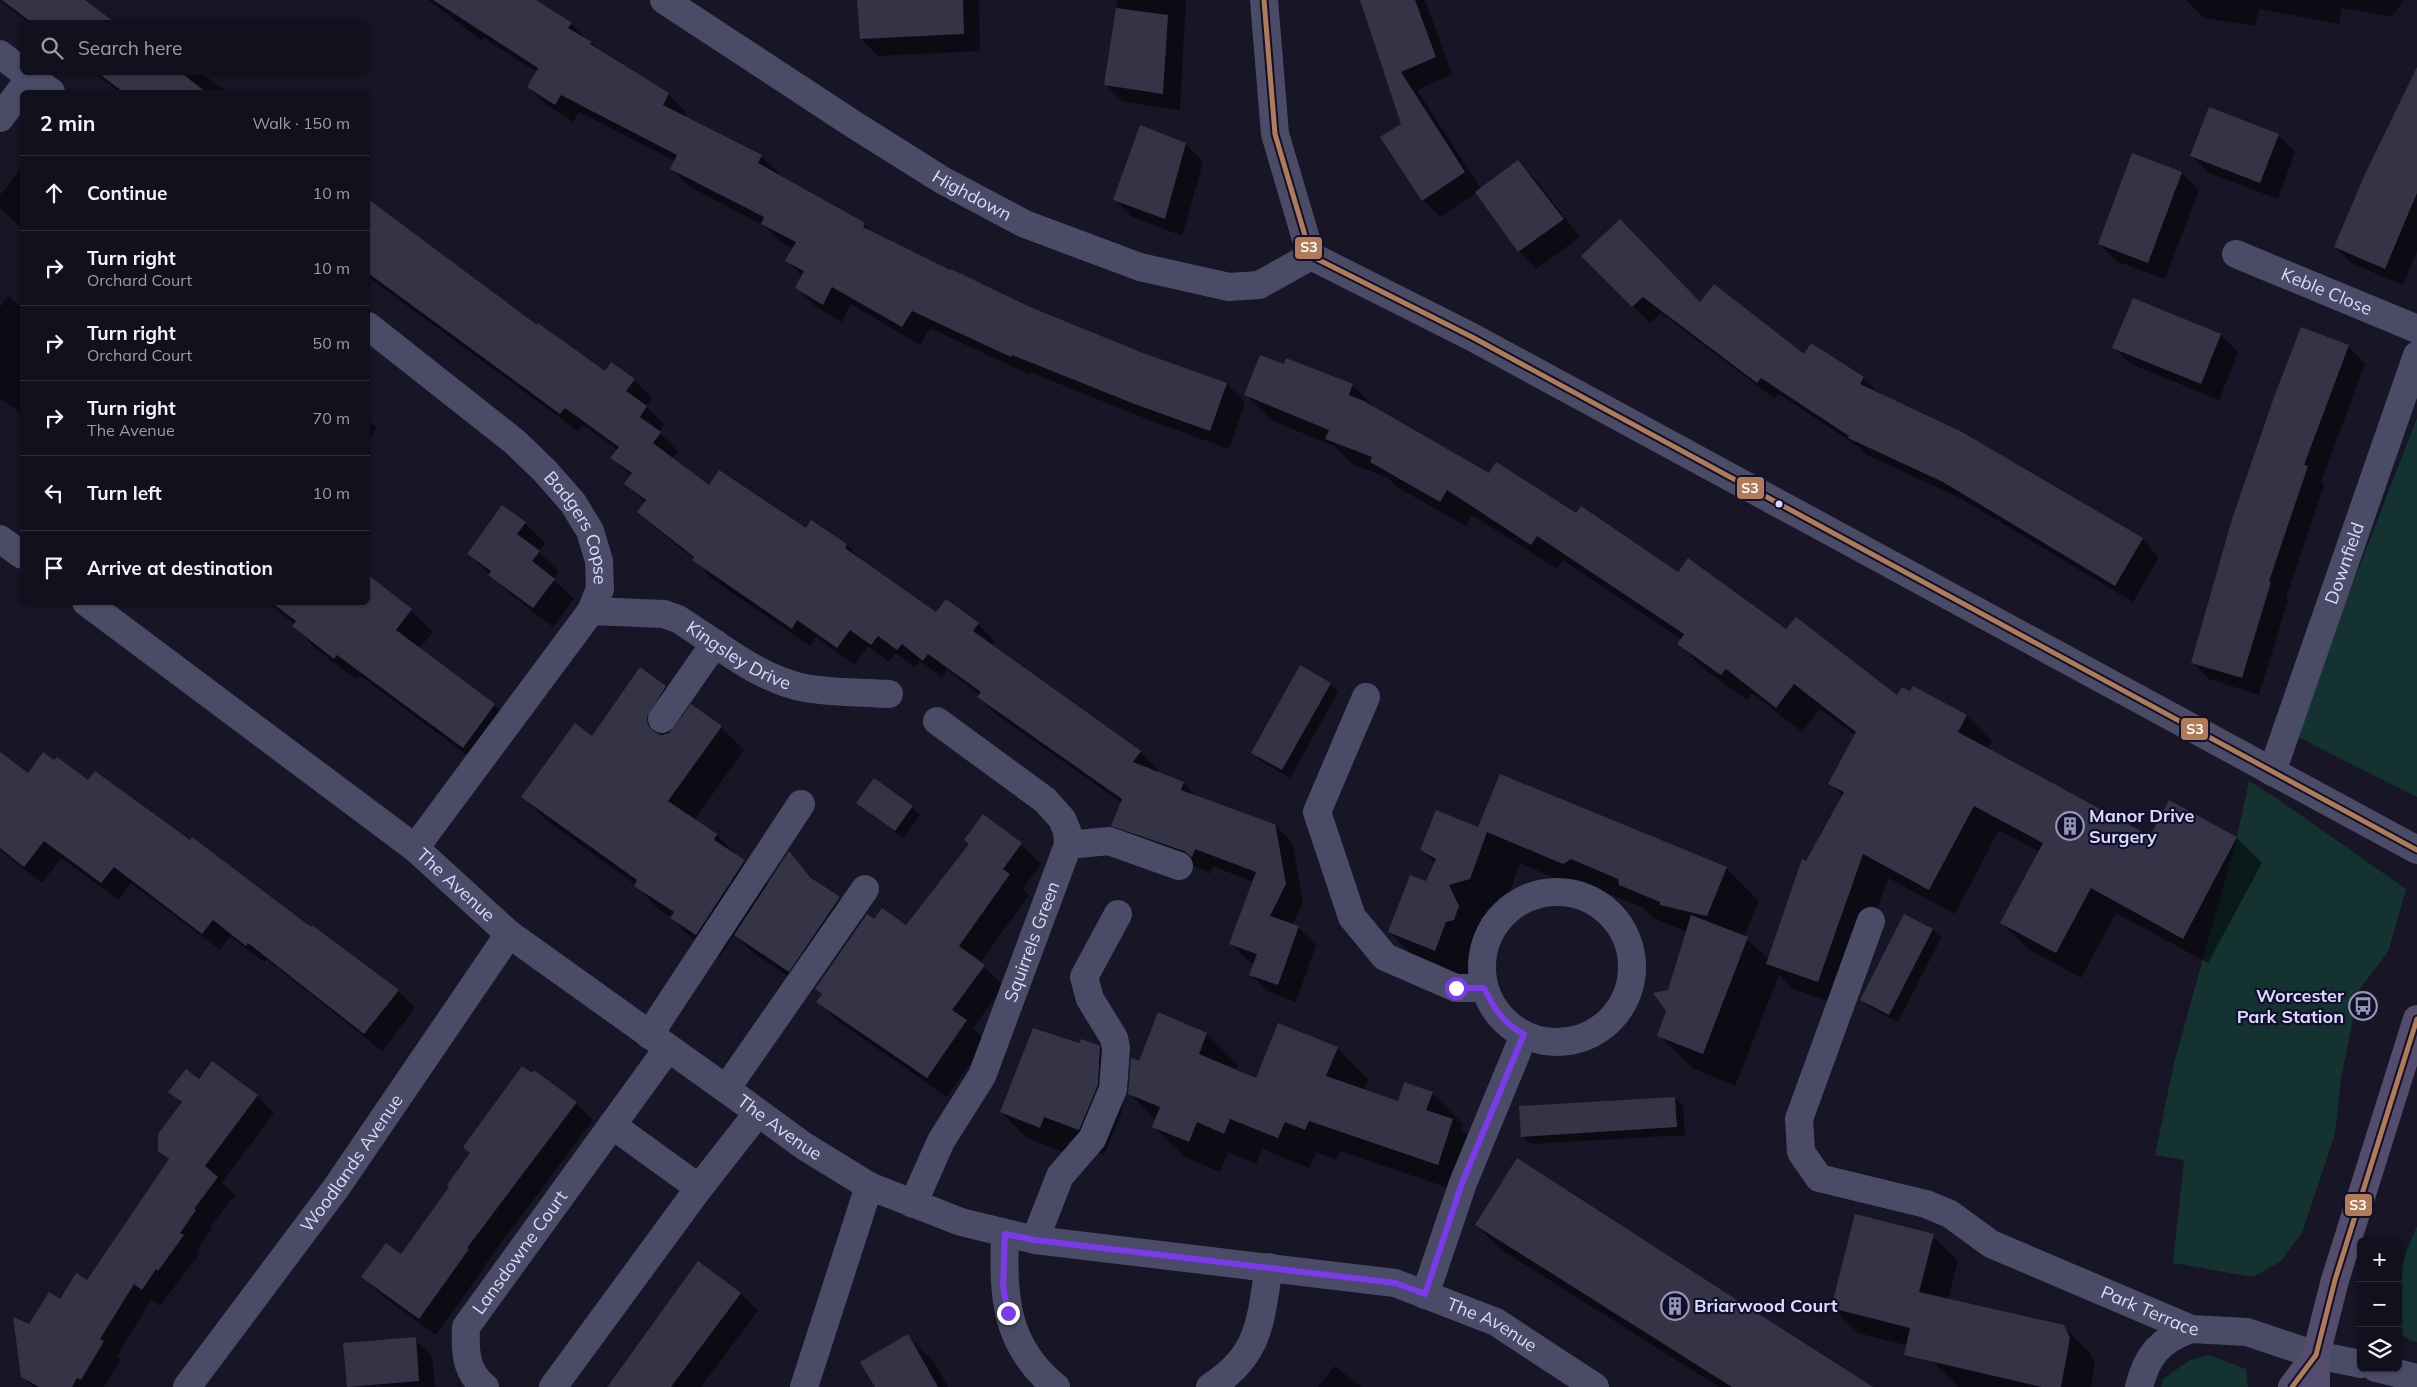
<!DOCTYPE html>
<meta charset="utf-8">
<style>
:root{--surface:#11101c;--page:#1e1e29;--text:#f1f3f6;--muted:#9c9da3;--line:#30303b}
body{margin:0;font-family:Mulish,sans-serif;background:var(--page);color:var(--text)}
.controls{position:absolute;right:15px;bottom:15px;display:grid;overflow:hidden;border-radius:8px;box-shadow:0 1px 4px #0004}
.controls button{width:45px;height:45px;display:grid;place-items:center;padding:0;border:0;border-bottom:1px solid var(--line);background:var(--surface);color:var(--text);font:25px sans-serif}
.stop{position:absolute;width:15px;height:15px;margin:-11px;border:4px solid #7c3aed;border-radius:50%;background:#fff}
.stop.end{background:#7c3aed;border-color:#fff;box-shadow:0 1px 5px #0008}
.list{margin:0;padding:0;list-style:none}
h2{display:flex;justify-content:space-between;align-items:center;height:65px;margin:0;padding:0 20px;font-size:21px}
h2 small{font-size:16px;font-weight:400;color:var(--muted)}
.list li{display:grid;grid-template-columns:32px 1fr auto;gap:15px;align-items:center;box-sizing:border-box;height:75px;padding:0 20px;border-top:1px solid var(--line)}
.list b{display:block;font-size:19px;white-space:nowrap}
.list p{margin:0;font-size:16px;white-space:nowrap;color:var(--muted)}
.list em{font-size:16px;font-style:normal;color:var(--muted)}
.icon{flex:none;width:28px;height:28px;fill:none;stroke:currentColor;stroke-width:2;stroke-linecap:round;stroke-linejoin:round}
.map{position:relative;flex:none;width:2417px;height:1387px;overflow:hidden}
.search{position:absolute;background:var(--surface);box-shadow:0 1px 4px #0004;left:20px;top:20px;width:350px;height:55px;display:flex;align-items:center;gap:12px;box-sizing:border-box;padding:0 18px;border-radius:8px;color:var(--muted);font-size:19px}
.panel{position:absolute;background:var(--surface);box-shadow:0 1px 4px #0004;left:20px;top:90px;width:350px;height:515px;border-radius:8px}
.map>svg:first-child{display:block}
.green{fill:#133230}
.shadow{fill:#0007}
.building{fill:#353447}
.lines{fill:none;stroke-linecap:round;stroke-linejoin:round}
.minor{stroke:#4a4c67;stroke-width:28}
.major{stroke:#534c6c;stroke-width:28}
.bus-1-casing{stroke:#110f2c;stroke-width:9}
.bus-1{stroke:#b07c57;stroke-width:5}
.route{stroke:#7c3aed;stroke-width:6}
.bus-dot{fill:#dadaff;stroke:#110f2c;stroke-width:2}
.labels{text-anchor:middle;stroke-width:4.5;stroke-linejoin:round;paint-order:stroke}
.street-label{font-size:18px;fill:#dadaff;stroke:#110f2c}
.poi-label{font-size:18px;font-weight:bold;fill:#dadaff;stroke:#110f2c;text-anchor:start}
.line-badge{stroke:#110f2c;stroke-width:2}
.badge-label{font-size:14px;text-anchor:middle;font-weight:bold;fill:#fff}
</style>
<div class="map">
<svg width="2417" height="1387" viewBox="0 0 2417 1387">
<rect width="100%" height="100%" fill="#171526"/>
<g class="green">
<path d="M2417,418V797L2294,735Z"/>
<path d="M2249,781L2275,797L2406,889L2388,952L2359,990L2341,1079L2335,1134L2302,1233L2280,1262L2253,1277L2173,1263L2184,1160L2155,1155L2174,1063L2237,837Z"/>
<path d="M2417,1226V1342L2411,1341L2398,1331V1283L2407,1250Z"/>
<path d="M2209,1355L2246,1369L2248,1387H2161L2163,1379L2190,1360Z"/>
</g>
<g class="shadow">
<path d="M0,0H81L111,22H27Z"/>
<path d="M428,0H534L571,24L601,52L668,94L686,112L684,117L761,156L780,174L779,176L864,224L872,233L1029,308L1143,354L1227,384L1245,402L1229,449L1157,423L1030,372V375L930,328L920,345L851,304L842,322L815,306L797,288L803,277L787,261L794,249L781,242L763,225L690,187L672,169L675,161L579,112L573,122L547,105L529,87L537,72L484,38L482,41Z"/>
<path d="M858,0H979L980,51L878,56L861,39Z"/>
<path d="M1118,0H1186L1180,110L1123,102L1106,85Z"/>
<path d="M1365,0H1425L1452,74L1417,90L1481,189L1518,162L1535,179L1580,237L1536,269L1519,252L1477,193L1440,217L1423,200Z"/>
<path d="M2186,0H2404L2391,17L2342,8L2339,24L2259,9L2255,26L2204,18Z"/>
<path d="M2417,69V251L2403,285L2353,264L2335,247Z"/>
<path d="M93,72H200L227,92H120Z"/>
<path d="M1140,127L1186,144L1203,162L1182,236L1131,216L1114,199Z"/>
<path d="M2278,135L2295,152L2278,199L2209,173L2192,156Z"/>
<path d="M2133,155L2182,173L2199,190L2165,279L2116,261L2099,243Z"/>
<path d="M20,170L22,172V228L0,208V195Z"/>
<path d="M368,192L369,201L537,327L606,373L634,380L652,398L646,406L664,424L659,432L678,451L672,459L709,487L807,530L812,522L847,545L864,563L937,613L978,624L995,641L992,646L1140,752L1158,770L1156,772L1183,783L1197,797L1275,825L1292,842L1303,902L1292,925L1298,927L1316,945L1296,1002L1269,992L1251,975L1255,964L1248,961L1230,943L1253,882L1213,866L1210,874L1203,869L1131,843L1113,826L1122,803L996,714L978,697L980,695L947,670L942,677L920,661L915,667L896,653L889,662L868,646L855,665L816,637L810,646L711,578L694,559L657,529L639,512L645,503L625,484L631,476L612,458L618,450L583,425L578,431L368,277Z"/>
<path d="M1583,256L1701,304L1805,356L1863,378L1879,394L2142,539L2159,557L2133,602L1962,499L1867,455L1859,447L1779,394L1775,399L1661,313L1650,323Z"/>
<path d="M8,296L22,307V414L0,398V307Z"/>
<path d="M2133,299L2221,335L2238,352L2219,400L2131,364L2113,347Z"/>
<path d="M2348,346L2365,364L2321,482L2324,485L2286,598L2288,600L2259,695L2209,679L2192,662Z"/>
<path d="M1352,385L1377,410L1490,474L1576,515L1678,573L1787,631L1898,697L1911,693L1914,687L1967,716L1992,741L1987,749L2150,838L2170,801L2237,838L2262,863L2208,963L2116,913L2081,978L2027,948L2002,923L2040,852L1999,830L1955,914L1888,878L1843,1006L1793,989L1779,975L1735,1086L1692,1068L1659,1035L1687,932L1653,918L1642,907L1604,892L1597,897L1520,863L1503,912L1480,918L1491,940L1487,953L1479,955L1468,983L1422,965L1389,932L1426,883L1435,863L1422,850L1479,828L1726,868L1759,901L1744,937L1769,959L1807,863L1843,797L1830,783L1856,736L1820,709L1802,732L1752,693L1747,700L1704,669L1679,644L1682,640L1563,560L1557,569L1472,515L1466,526L1397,487L1388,478L1352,464L1334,446L1271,420L1246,395Z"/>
<path d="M368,419L377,428L368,440Z"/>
<path d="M525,523L545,543L539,552L559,572L553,579L574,599L553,627L510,594L468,554Z"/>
<path d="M368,576L411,610L433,632L419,649L494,705L516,727L485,768L359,675L356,679L315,648L294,626L295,624L267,602H368Z"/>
<path d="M1330,684L1338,692L1290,778L1261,761L1253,753Z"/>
<path d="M665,687L688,710L691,706L721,727L744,750L694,820L716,835L768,885L789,853L817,883L840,898L857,915L806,988L752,952L735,934L719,957L694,941L672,918L658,909L636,885L546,820L523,797L592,738Z"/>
<path d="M0,754L28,775L88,782L311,929L398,991L415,1008L382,1051L266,959L264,962L230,936L220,950L131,883L119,900L61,858L42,883L0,850Z"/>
<path d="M858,803L912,807L920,815L903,838Z"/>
<path d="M983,815L1021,844L1041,864L1023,889L1029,895L980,963L1004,986L973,1028L986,1041L947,1097L838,1021L818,1001L822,995L816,989L875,920L907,927L970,844Z"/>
<path d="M1933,930L1941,938L1898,1022L1870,1008L1862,1000Z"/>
<path d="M1207,1034L1238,1065L1235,1071L1257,1079L1337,1048L1368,1079L1364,1091L1399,1103L1432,1093L1463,1124L1461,1129L1484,1151L1469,1195L1340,1151L1336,1160L1316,1152L1309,1168L1262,1149L1256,1164L1228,1152L1220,1172L1185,1157L1153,1126L1156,1120L1129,1093L1139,1063Z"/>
<path d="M1080,1045L1099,1047L1125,1073L1122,1111L1104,1155L1069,1141L1065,1153L1027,1138L1001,1112Z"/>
<path d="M534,1072L576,1103L593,1120L484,1266L485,1267L436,1335L380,1294L363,1277L401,1256Z"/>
<path d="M199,1080L257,1096L274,1113L222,1182L235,1195L210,1227L212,1228L197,1250L200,1253L160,1306L151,1300L117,1356L121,1359L104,1387H33L22,1376L30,1326L87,1282L170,1161L159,1150L182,1104L170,1092Z"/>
<path d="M1675,1098L1683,1106L1685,1135L1530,1144L1522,1136Z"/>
<path d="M1476,1225L1870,1387H1719L1502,1250Z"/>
<path d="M1933,1236L1958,1261L1948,1300L2064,1327L2089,1352L2095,1364L2091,1387H1958L1932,1361L1934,1352L1858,1333L1832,1307Z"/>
<path d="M698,1262L741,1294L758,1311L701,1387H606Z"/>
<path d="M907,1336L933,1361L948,1387H877Z"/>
<path d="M415,1339L432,1356L435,1387L348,1386Z"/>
<path d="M1335,1366L1361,1387H1318Z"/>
</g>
<g class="building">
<path d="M2,0H85L114,22H31Z"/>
<path d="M433,0H536L572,23L568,28L592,42L590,44L669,93L663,105L762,155L758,163L865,223L863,227L950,270L951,269L1030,307L1143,353L1227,383L1210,431L1137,405L1012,355L1011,357L912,311L902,327L832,287L823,305L795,288L804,271L785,261L796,242L761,224L764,217L670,169L677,155L561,95L555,105L527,87L538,68Z"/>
<path d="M857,0H963L964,34L860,39Z"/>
<path d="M1360,0H1415L1436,57L1401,72L1465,172L1422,201L1380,137L1401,124Z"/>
<path d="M1116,8L1168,15L1163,94L1104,85Z"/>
<path d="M2417,67V193L2385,269L2334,247L2365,174Z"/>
<path d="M97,72H180L206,92H123Z"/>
<path d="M2209,107L2279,134L2260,183L2190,156Z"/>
<path d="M1140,125L1186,143L1165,219L1113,200Z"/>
<path d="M2132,153L2182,172L2148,263L2098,244Z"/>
<path d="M1518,160L1564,219L1518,252L1475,192Z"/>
<path d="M368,199L537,325L538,323L605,371L611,362L635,379L626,391L647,406L640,417L661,432L653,443L709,485L719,470L806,528L811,520L847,544L845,548L936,612L946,599L979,623L973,631L1141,751L1133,762L1184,782L1181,790L1274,824L1275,823L1286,884L1270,916L1299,926L1278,985L1249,975L1257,954L1229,944L1256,872L1195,849L1192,857L1184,851L1111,826L1122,799L977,697L981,692L928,654L923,661L902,644L897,650L878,636L871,645L850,630L837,648L797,620L792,629L692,560L694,557L637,512L646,500L624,484L632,473L610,458L619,447L565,408L560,414L368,273Z"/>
<path d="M1620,219L1700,302L1714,284L1804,354L1811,343L1864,377L1860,384L1962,432L2143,538L2115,586L1943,482L1848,438L1849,436L1761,378L1757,383L1643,297L1632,307L1581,256Z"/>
<path d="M2133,298L2221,334L2201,384L2112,348Z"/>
<path d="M2301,327L2349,345L2304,465L2308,466L2269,581L2271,582L2242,678L2191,663L2232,519L2274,397Z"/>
<path d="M1260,355L1284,364L1286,358L1353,384L1349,395L1364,401L1489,473L1496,462L1576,513L1581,506L1678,572L1688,558L1786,629L1796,617L1897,695L1902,687L1910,691L1913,686L1967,715L1958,732L2150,836L2169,800L2237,837L2183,939L2091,888L2056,953L2000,923L2043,843L1974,806L1929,890L1863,854L1818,982L1766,964L1802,859L1806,861L1844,792L1828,784L1856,732L1794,684L1776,708L1726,669L1721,675L1677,644L1684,634L1537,536L1531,545L1447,490L1440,502L1370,462L1372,457L1325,439L1329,430L1244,395Z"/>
<path d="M502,505L526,522L517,534L540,551L532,561L555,579L533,608L488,575L491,571L467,554Z"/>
<path d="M368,575L412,609L396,630L495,704L463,748L337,655L334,659L292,626L296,621L271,602H368Z"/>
<path d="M1300,665L1331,683L1282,770L1251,753Z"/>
<path d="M640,667L666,686L647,717L648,725L653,731L661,735L669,733L691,704L722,726L668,801L717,834L714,840L745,860L696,935L670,918L674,912L634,886L637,880L521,797L575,723L592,736Z"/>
<path d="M0,752L28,773L43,752L54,760L57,757L88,780L95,771L190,840L192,837L311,927L312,925L399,990L364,1034L248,943L246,946L213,920L202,934L114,867L101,883L44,841L24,867L0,848Z"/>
<path d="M1500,774L1727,867L1707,916L1660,905V902L1619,885L1618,879L1571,859L1563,864L1487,832L1470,879L1449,885L1459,906L1454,920L1446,922L1435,951L1388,932L1410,875L1426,881L1436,859L1420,850L1436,810L1478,827Z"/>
<path d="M874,778L913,806L895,831L856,803Z"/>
<path d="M983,814L1022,843L1003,869L1010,874L959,946L985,965L952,1010L967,1020L927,1078L816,1002L822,994L815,989L867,914L874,919L882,908L906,925L969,844L964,840Z"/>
<path d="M789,851L811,878L840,897L789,972L734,935Z"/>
<path d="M1904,914L1933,929L1889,1015L1860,1000Z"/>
<path d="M1691,915L1748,937L1703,1054L1657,1036L1666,1011L1653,993L1668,990Z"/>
<path d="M1158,1012L1207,1033L1199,1054L1256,1078L1278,1023L1338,1047L1326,1076L1398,1101L1404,1082L1433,1092L1426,1110L1453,1119L1438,1165L1309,1121L1305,1130L1285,1122L1278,1138L1230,1119L1224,1134L1197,1122L1189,1142L1152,1127L1160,1107L1128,1094L1131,1058L1139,1061Z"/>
<path d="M1033,1028L1079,1043L1081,1039L1100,1046L1098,1085L1079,1130L1044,1117L1040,1128L1000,1112Z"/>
<path d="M212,1061L258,1095L205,1166L218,1177L194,1209L196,1210L180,1233L184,1235L158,1271L156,1269L142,1290L134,1284L100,1339L104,1341L81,1380L77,1378L72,1387H39L21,1377L13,1317L29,1324L49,1292L60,1299L76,1273L87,1280L169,1159L158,1151V1134L182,1102L168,1092L186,1069L199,1079Z"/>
<path d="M522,1066L532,1073L534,1070L577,1102L467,1248L469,1249L419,1319L361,1277L386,1243L401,1254L449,1187L447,1185L470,1153L463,1147Z"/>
<path d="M1675,1097L1677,1127L1521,1137L1519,1106Z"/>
<path d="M1517,1158L1740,1302L1873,1387H1732L1475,1225Z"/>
<path d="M1855,1214L1934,1234L1919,1292L2064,1325L2070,1338L2061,1387H2042L1904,1355L1910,1328L1831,1308Z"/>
<path d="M698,1261L741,1293L671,1387H607Z"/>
<path d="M908,1334L938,1387H875L860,1362Z"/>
<path d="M416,1337L419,1381L347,1387L343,1343Z"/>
</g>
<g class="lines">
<g class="minor">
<path id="s1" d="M664,0L853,124L942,180L1025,224L1140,267L1229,287L1259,285L1311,256"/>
<path d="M1264,0L1275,134L1311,256L1472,337L2417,850"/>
<path d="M0,54L22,71"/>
<path d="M24,72L51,92"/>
<path d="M0,118L31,77"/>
<path id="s2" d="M2236,254L2417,329"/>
<path id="s3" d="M368,326L515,442L545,471L573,503L590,531L599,561L600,589L591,611L415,848"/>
<path d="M0,539L22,555"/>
<path id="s4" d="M86,602L415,848L509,934L726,1089L804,1146L869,1186L961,1222L1035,1240L1395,1283L1496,1322L1595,1387"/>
<path id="s5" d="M591,611L664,614L678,619C718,644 758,679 805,688C832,693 862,692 889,694"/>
<path d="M1366,697L1317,812L1352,917L1385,957L1456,988H1484"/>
<path d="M662,719L715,643"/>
<path id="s6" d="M2272,772L2417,355"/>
<path d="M1068,845L1109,841L1179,866"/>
<circle cx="1557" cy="967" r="75"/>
<path id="s7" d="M1871,921L1799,1119L1801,1152L1819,1178L1926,1204L1950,1214L1991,1244L2191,1329L2247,1332L2316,1355L2361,1364"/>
<path d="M649,1035L801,804"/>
<path d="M726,1089L865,889"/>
<path d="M612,1125L699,1188"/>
<path id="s8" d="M913,1204L941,1141L982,1076L1068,845L1067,831L1062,819L1045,800L937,721"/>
<path d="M1005,1234C1003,1295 1004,1345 1056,1387"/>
<path d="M1035,1240L1060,1176L1092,1139L1113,1089L1116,1048L1114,1038L1090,999L1084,977L1118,914"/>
<path d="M1425,1295L1463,1183L1524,1035"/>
<path d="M2376,1368L2417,1378"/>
<path id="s9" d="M187,1387L336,1188L509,934"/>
<path id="s10" d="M485,1387C465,1372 465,1350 466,1327L668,1048"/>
<path d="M553,1387L699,1188L757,1114"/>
<path d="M804,1387L869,1186"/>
<path d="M1210,1387C1261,1355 1260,1321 1269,1267"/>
<path d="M2139,1387C2147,1355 2160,1340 2191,1329"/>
</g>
<g class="major">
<path d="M2292,1387L2316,1355"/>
<path d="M2316,1387V1355L2335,1280L2417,1019"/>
</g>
<defs>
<g id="bus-1">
<path d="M1264,0L1275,134L1311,256L1472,337L2417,850"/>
<path d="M2292,1387L2316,1355L2335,1280L2417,1019"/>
</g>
</defs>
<use href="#bus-1" class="bus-1-casing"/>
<use href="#bus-1" class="bus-1"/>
</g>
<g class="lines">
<path class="route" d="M1008,1313L1003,1286L1005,1234L1035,1240L1395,1283L1425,1294L1462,1183L1524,1034C1503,1024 1494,1008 1484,988H1456"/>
</g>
<defs>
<symbol id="building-ring" viewBox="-11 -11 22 22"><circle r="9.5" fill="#110f2c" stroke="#9695b3" stroke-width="1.5"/><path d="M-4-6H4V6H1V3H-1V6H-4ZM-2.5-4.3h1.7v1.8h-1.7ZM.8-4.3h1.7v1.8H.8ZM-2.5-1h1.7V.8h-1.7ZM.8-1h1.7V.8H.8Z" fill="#9695b3"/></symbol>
<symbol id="bus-ring" viewBox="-11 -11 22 22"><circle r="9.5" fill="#110f2c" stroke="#9695b3" stroke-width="1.5"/><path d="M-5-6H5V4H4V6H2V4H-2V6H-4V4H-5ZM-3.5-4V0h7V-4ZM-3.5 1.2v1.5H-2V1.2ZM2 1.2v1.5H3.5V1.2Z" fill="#9695b3"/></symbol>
</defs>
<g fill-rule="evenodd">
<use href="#building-ring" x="2054" y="810" width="32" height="32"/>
<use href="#bus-ring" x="2347" y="990" width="32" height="32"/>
<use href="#building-ring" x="1659" y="1290" width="32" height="32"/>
</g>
<circle class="bus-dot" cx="1779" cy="504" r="4.5"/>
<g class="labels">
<g class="street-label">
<text dy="6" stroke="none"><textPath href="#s1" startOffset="365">Highdown</textPath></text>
<text dy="6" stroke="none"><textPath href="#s2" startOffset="98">Keble Close</textPath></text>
<text dy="6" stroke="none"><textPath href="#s3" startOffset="296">Badgers Copse</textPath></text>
<text dy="6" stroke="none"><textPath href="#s6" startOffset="221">Downfield</textPath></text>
<text dy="6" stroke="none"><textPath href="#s5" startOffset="159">Kingsley Drive</textPath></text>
<text dy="6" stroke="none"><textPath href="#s4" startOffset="466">The Avenue</textPath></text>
<text dy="6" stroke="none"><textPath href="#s8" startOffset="289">Squirrels Green</textPath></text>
<text dy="6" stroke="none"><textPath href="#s4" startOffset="871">The Avenue</textPath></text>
<text dy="6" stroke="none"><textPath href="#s9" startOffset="278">Woodlands Avenue</textPath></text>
<text dy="6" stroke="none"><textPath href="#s10" startOffset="158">Lansdowne Court</textPath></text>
<text dy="6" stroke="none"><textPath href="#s7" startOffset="635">Park Terrace</textPath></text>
<text dy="6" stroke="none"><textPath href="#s4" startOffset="1621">The Avenue</textPath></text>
</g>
<g class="poi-label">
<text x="2089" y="822">Manor Drive<tspan x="2089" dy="21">Surgery</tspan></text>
<text x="2344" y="1002" text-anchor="end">Worcester<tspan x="2344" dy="21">Park Station</tspan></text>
<text x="1694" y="1312">Briarwood Court</text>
</g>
</g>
<g class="line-badge">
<rect x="1294" y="236" width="29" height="24" rx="5" fill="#b07c57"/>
<rect x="1736" y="476" width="29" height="24" rx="5" fill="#b07c57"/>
<rect x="2180" y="717" width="29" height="24" rx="5" fill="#b07c57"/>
<rect x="2344" y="1193" width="29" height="24" rx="5" fill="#b07c57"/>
</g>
<g class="badge-label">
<text x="1309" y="252">S3</text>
<text x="1750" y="493">S3</text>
<text x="2195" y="734">S3</text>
<text x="2358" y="1210">S3</text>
</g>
</svg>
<div class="controls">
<button>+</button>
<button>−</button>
<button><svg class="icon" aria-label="layers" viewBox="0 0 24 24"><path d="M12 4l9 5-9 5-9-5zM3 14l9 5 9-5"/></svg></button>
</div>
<div class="stop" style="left:1456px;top:988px"></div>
<div class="stop end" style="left:1008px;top:1313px"></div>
<div class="search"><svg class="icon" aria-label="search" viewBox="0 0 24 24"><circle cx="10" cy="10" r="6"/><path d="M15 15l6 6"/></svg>Search here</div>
<section class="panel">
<h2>2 min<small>Walk · 150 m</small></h2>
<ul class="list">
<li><svg class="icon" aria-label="ahead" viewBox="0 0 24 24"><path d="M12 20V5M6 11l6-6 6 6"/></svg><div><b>Continue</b></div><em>10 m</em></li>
<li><svg class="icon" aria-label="right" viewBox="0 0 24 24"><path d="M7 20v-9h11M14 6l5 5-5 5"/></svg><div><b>Turn right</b><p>Orchard Court</p></div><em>10 m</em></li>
<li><svg class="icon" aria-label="right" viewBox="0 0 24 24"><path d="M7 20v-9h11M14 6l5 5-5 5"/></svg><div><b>Turn right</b><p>Orchard Court</p></div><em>50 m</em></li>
<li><svg class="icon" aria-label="right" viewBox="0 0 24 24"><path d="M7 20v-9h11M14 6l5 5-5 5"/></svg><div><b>Turn right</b><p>The Avenue</p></div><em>70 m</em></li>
<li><svg class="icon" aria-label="left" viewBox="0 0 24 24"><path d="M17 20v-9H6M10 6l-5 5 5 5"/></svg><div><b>Turn left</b></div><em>10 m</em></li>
<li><svg class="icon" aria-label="arrive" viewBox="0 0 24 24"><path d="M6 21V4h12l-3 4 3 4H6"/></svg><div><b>Arrive at destination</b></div></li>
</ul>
</section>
</div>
